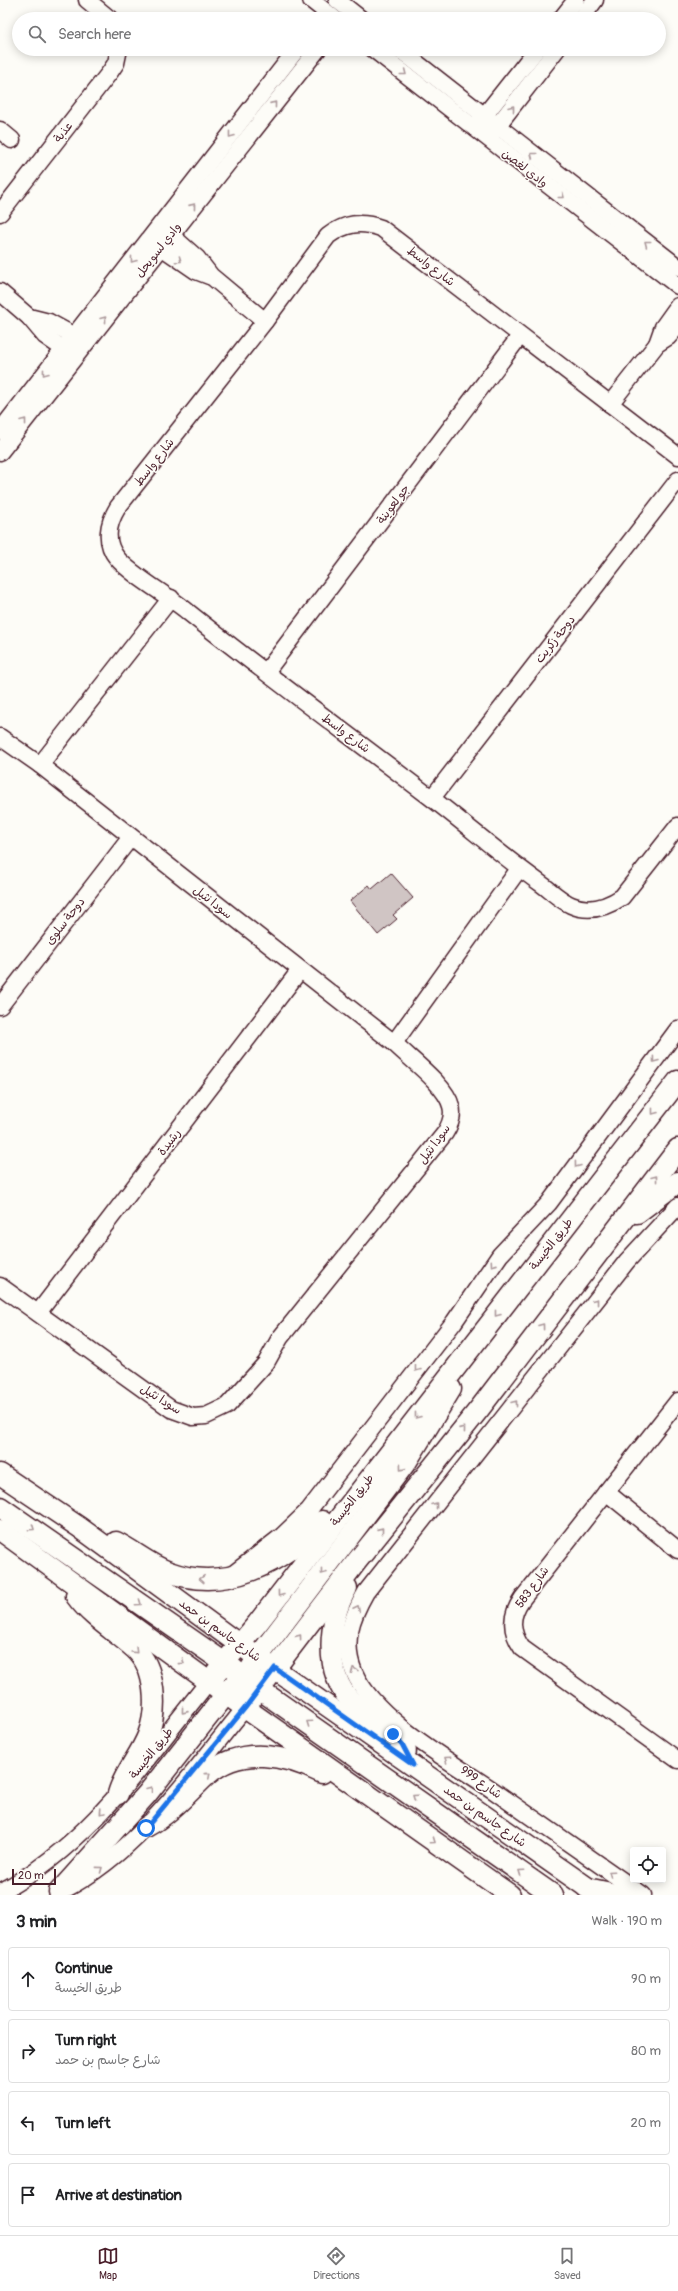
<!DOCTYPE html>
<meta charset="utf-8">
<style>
:root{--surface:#fff;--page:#f2f2f2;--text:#202124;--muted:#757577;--line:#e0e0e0;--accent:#4a1f2b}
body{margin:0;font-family:Pangolin,"Playpen Sans Arabic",sans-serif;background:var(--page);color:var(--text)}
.controls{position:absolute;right:12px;bottom:12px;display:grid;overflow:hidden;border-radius:4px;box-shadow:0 2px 10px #0003}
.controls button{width:36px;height:36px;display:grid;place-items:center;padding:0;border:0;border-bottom:1px solid var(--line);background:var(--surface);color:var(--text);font:20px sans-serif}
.scale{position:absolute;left:12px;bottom:10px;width:44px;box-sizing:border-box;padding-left:4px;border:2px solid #4a1f2b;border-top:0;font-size:11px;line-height:14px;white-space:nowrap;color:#4a1f2b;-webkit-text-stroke:3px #fdfcf7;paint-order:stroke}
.stop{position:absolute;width:12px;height:12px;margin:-9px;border:3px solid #1a73e8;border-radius:50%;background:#fff}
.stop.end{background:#1a73e8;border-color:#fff;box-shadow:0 1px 4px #0008}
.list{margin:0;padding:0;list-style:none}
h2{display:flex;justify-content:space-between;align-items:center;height:52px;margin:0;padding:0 16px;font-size:17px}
h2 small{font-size:13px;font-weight:400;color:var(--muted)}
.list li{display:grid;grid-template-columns:26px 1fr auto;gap:12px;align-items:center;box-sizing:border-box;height:64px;margin:0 8px 8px;padding:0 8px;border:1px solid var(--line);border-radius:4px}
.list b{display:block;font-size:15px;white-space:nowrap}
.list p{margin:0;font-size:13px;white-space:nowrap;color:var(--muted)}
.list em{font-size:13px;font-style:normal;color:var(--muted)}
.icon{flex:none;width:22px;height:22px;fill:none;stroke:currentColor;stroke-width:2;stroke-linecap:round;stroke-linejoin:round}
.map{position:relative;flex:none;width:678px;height:1895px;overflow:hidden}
.search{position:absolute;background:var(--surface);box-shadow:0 2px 10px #0003;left:12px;right:12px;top:12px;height:44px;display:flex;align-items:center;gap:10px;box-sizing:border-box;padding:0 14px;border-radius:22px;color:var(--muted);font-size:15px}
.sheet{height:340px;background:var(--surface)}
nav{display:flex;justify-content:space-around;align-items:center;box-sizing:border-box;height:56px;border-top:1px solid var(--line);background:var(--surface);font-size:11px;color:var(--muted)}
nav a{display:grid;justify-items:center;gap:2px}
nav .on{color:var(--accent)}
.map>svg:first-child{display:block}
.building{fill:#d0c5c4;stroke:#4a1f2b}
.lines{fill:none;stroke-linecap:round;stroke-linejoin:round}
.minor-casing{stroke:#4a1f2b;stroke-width:19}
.major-casing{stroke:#4a1f2b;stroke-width:23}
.minor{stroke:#fdfcf7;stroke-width:16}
.major{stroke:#fdfcf7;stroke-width:20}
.oneway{stroke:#ac999b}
.route{stroke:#1a73e8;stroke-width:5}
.labels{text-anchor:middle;stroke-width:3;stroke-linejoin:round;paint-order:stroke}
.street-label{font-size:12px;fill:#4a1f2b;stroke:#fdfcf7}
</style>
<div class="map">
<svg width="678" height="1895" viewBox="0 0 678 1895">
<rect width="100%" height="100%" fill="#fdfcf7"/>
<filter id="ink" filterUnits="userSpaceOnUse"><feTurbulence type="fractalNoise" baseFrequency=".025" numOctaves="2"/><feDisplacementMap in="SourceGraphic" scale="8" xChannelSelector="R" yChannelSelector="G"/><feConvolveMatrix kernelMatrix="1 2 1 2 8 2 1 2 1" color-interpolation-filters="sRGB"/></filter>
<g filter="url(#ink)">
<path class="building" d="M391,873L413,898L393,915L397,919L378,935L350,901L369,885L372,889Z"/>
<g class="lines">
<defs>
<g id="minor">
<path d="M87,0L110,19"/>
<path d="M311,0L335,19"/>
<path d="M337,0L361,19"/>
<path d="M561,19L576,0"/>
<path d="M581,19L595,0"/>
<path d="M373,49L678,286"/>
<path d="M399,49L678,267"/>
<path d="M477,125L537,49"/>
<path d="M0,130L12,140"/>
<path d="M491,134L557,49"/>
<path d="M0,213L110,72L116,63L119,49"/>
<path d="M163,228L197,258L211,276L265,321"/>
<path d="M151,240L196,271L209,276"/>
<path d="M0,292L29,317L45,336L72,355"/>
<path d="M29,317L49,322L82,340"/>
<path d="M657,344L663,327L678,306"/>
<path d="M610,404L657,344L668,337L678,326"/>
<path d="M0,431L297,49"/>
<path d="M0,452L318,49"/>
<path d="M678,456L381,228C361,221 345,223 328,236L265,321L118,507C108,523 104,542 117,558C131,575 169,596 188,612C267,675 349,735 430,797C467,825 502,856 540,883C550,890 560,900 571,905C589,913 607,907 622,897L678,826"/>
<path d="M266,672L520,336"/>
<path d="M0,737L40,765L394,1043C410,1059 446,1085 451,1106C454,1116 450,1125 445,1133L280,1338L266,1363L227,1406L206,1416L193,1417L171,1409L0,1286"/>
<path d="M40,765L171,598"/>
<path d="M432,798L678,480"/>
<path d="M0,1006L131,837"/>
<path d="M394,1043L519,869"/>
<path d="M38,1313L300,970"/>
<path d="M678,1401L522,1599C510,1616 510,1631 522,1648L678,1760"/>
<path d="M606,1492L678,1550"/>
<path d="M233,1574L282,1536L309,1510L454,1322L500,1255L549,1203L678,1029"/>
<path d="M64,1890C142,1849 191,1773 245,1708"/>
<path d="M0,1892C89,1846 147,1757 209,1681"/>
<path d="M643,1895C593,1860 544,1826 494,1791C452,1762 374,1719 354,1672C342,1643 351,1618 366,1592L627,1261L678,1206"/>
</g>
<g id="major">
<path d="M637,1213L678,1182"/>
<path d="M0,1474L79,1527L240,1645L598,1895"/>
<path d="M0,1507L235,1670"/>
<path d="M0,1530L245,1708L510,1895"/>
<path d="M116,1542C134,1551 150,1565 169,1572C226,1593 283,1563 322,1521"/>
<path d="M347,1588C328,1621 323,1672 352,1702C369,1720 392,1729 406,1751"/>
<path d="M76,1596C92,1618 115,1631 135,1649C156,1668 158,1709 148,1735C140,1756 124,1772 118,1794"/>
<path d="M209,1681L257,1624L678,1081"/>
<path d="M249,1682L553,1895"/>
<path d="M245,1708L357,1561L480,1408L678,1149"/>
<path d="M245,1708C237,1687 247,1674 258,1657L407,1461L451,1389"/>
<path d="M146,1827C170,1814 187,1794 207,1775C240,1745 286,1755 322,1773"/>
<path d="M587,1888L620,1895"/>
<path d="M59,1892L147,1794L234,1684"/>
</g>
</defs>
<use href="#minor" class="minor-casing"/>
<use href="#major" class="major-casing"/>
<use href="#minor" class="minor"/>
<use href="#major" class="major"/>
</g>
<defs><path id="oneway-chevron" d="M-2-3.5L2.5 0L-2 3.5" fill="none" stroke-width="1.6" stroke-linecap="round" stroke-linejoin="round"/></defs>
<g class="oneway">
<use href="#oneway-chevron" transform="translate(404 73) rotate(38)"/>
<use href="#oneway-chevron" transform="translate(274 104) rotate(-51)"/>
<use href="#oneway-chevron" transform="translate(512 108) rotate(-52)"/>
<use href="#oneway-chevron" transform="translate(231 135) rotate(128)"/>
<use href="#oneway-chevron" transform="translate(533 155) rotate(-142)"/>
<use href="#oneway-chevron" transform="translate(562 196) rotate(38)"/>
<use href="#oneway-chevron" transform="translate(193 206) rotate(-51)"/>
<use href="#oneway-chevron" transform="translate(647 243) rotate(-142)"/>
<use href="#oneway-chevron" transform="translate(133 260) rotate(128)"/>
<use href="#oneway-chevron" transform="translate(179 260) rotate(35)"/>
<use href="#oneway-chevron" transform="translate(104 319) rotate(-52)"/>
<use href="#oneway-chevron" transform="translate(45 373) rotate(128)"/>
<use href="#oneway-chevron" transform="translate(24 421) rotate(-52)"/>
<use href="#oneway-chevron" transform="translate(655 1060) rotate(127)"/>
<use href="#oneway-chevron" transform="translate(654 1112) rotate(128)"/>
<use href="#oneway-chevron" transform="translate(577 1165) rotate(127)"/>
<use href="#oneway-chevron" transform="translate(655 1178) rotate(-52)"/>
<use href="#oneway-chevron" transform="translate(493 1264) rotate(125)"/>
<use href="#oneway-chevron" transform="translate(596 1301) rotate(-52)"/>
<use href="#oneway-chevron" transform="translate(497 1314) rotate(128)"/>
<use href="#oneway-chevron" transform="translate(542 1326) rotate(-53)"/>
<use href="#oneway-chevron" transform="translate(417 1369) rotate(128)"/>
<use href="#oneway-chevron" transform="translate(515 1403) rotate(-52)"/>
<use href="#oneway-chevron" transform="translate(417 1416) rotate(128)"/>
<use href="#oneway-chevron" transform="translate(463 1429) rotate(-51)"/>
<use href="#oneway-chevron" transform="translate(402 1468) rotate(127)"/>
<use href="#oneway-chevron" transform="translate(435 1505) rotate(-52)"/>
<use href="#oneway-chevron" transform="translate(32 1528) rotate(35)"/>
<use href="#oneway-chevron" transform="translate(381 1530) rotate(-51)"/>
<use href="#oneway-chevron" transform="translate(323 1572) rotate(128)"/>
<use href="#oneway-chevron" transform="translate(202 1579) rotate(-177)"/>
<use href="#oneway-chevron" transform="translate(280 1594) rotate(127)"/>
<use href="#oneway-chevron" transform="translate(139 1603) rotate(35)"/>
<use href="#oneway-chevron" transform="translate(357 1608) rotate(-63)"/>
<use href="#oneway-chevron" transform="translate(299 1637) rotate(-53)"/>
<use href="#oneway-chevron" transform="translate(135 1651) rotate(45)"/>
<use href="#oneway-chevron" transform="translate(182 1662) rotate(36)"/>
<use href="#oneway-chevron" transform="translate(354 1670) rotate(-111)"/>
<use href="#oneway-chevron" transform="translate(184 1711) rotate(129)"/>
<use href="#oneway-chevron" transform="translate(309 1723) rotate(-145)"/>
<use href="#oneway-chevron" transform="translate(447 1759) rotate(-145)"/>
<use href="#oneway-chevron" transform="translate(208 1775) rotate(-41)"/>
<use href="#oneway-chevron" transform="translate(150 1789) rotate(-52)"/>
<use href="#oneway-chevron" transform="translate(415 1797) rotate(-145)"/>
<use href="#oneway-chevron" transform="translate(102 1812) rotate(133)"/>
<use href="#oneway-chevron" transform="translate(433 1841) rotate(35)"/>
<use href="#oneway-chevron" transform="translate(100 1869) rotate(-36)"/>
<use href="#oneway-chevron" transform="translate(521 1872) rotate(-145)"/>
<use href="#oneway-chevron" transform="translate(611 1873) rotate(-145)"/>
</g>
</g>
<g class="lines" filter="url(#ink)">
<path class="route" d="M146,1828L245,1708L275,1668L413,1765L402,1744L393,1734"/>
</g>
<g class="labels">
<g class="street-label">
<text transform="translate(63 132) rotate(-52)" y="4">عذبة</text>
<text transform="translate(525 168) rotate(38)" y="4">وادي لغصن</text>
<text transform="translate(158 250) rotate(-52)" y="4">وادي لسويحل</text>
<text transform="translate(431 266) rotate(38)" y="4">شارع واسط</text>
<text transform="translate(154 462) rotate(-52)" y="4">شارع واسط</text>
<text transform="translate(393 504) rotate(-53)" y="4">جو لعوينة</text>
<text transform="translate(555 639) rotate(-52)" y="4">دوحة زكريت</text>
<text transform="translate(346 733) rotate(37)" y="4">شارع واسط</text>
<text transform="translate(213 902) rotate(38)" y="4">سودا نثيل</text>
<text transform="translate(65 921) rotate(-52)" y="4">دوحة سلوى</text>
<text transform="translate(169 1142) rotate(-53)" y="4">رشيدة</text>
<text transform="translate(434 1144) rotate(-54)" y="4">سودا نثيل</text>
<text transform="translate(551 1244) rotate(-52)" y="4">طريق الخيسة</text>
<text transform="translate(161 1399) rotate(32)" y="4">سودا نثيل</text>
<text transform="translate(352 1500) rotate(-52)" y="4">طريق الخيسة</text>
<text transform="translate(532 1587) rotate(-54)" y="4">شارع 583</text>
<text transform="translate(220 1630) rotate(36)" y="4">شارع جاسم بن حمد</text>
<text transform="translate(151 1753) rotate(-51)" y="4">طريق الخيسة</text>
<text transform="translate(481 1782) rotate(35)" y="4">شارع 999</text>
<text transform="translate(485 1816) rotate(35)" y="4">شارع جاسم بن حمد</text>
</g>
</g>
</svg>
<div class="controls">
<button><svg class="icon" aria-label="locate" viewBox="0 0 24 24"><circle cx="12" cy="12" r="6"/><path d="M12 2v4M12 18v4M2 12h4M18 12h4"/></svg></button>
</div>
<div class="scale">20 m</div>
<div class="stop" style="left:146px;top:1828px"></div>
<div class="stop end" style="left:393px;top:1734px"></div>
<div class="search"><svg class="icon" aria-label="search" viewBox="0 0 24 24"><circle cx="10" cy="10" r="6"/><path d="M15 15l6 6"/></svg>Search here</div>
</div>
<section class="sheet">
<h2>3 min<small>Walk · 190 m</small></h2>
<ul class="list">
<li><svg class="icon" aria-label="ahead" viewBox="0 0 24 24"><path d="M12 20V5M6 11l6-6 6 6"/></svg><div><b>Continue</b><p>طريق الخيسة</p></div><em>90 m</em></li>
<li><svg class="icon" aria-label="right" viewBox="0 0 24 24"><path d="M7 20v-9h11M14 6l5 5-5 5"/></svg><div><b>Turn right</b><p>شارع جاسم بن حمد</p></div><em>80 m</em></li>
<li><svg class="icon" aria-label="left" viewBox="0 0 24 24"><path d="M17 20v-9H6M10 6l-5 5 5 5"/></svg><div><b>Turn left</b></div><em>20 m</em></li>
<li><svg class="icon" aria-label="arrive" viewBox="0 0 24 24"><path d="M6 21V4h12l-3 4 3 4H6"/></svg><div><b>Arrive at destination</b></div></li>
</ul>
</section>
<nav>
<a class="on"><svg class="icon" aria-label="map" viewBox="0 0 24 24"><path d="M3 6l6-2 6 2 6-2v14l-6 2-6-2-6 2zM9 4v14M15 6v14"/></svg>Map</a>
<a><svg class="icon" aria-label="directions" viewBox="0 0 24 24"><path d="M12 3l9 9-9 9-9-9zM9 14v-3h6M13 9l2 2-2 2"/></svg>Directions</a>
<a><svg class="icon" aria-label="saved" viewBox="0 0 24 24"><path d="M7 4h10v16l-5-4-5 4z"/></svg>Saved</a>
</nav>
